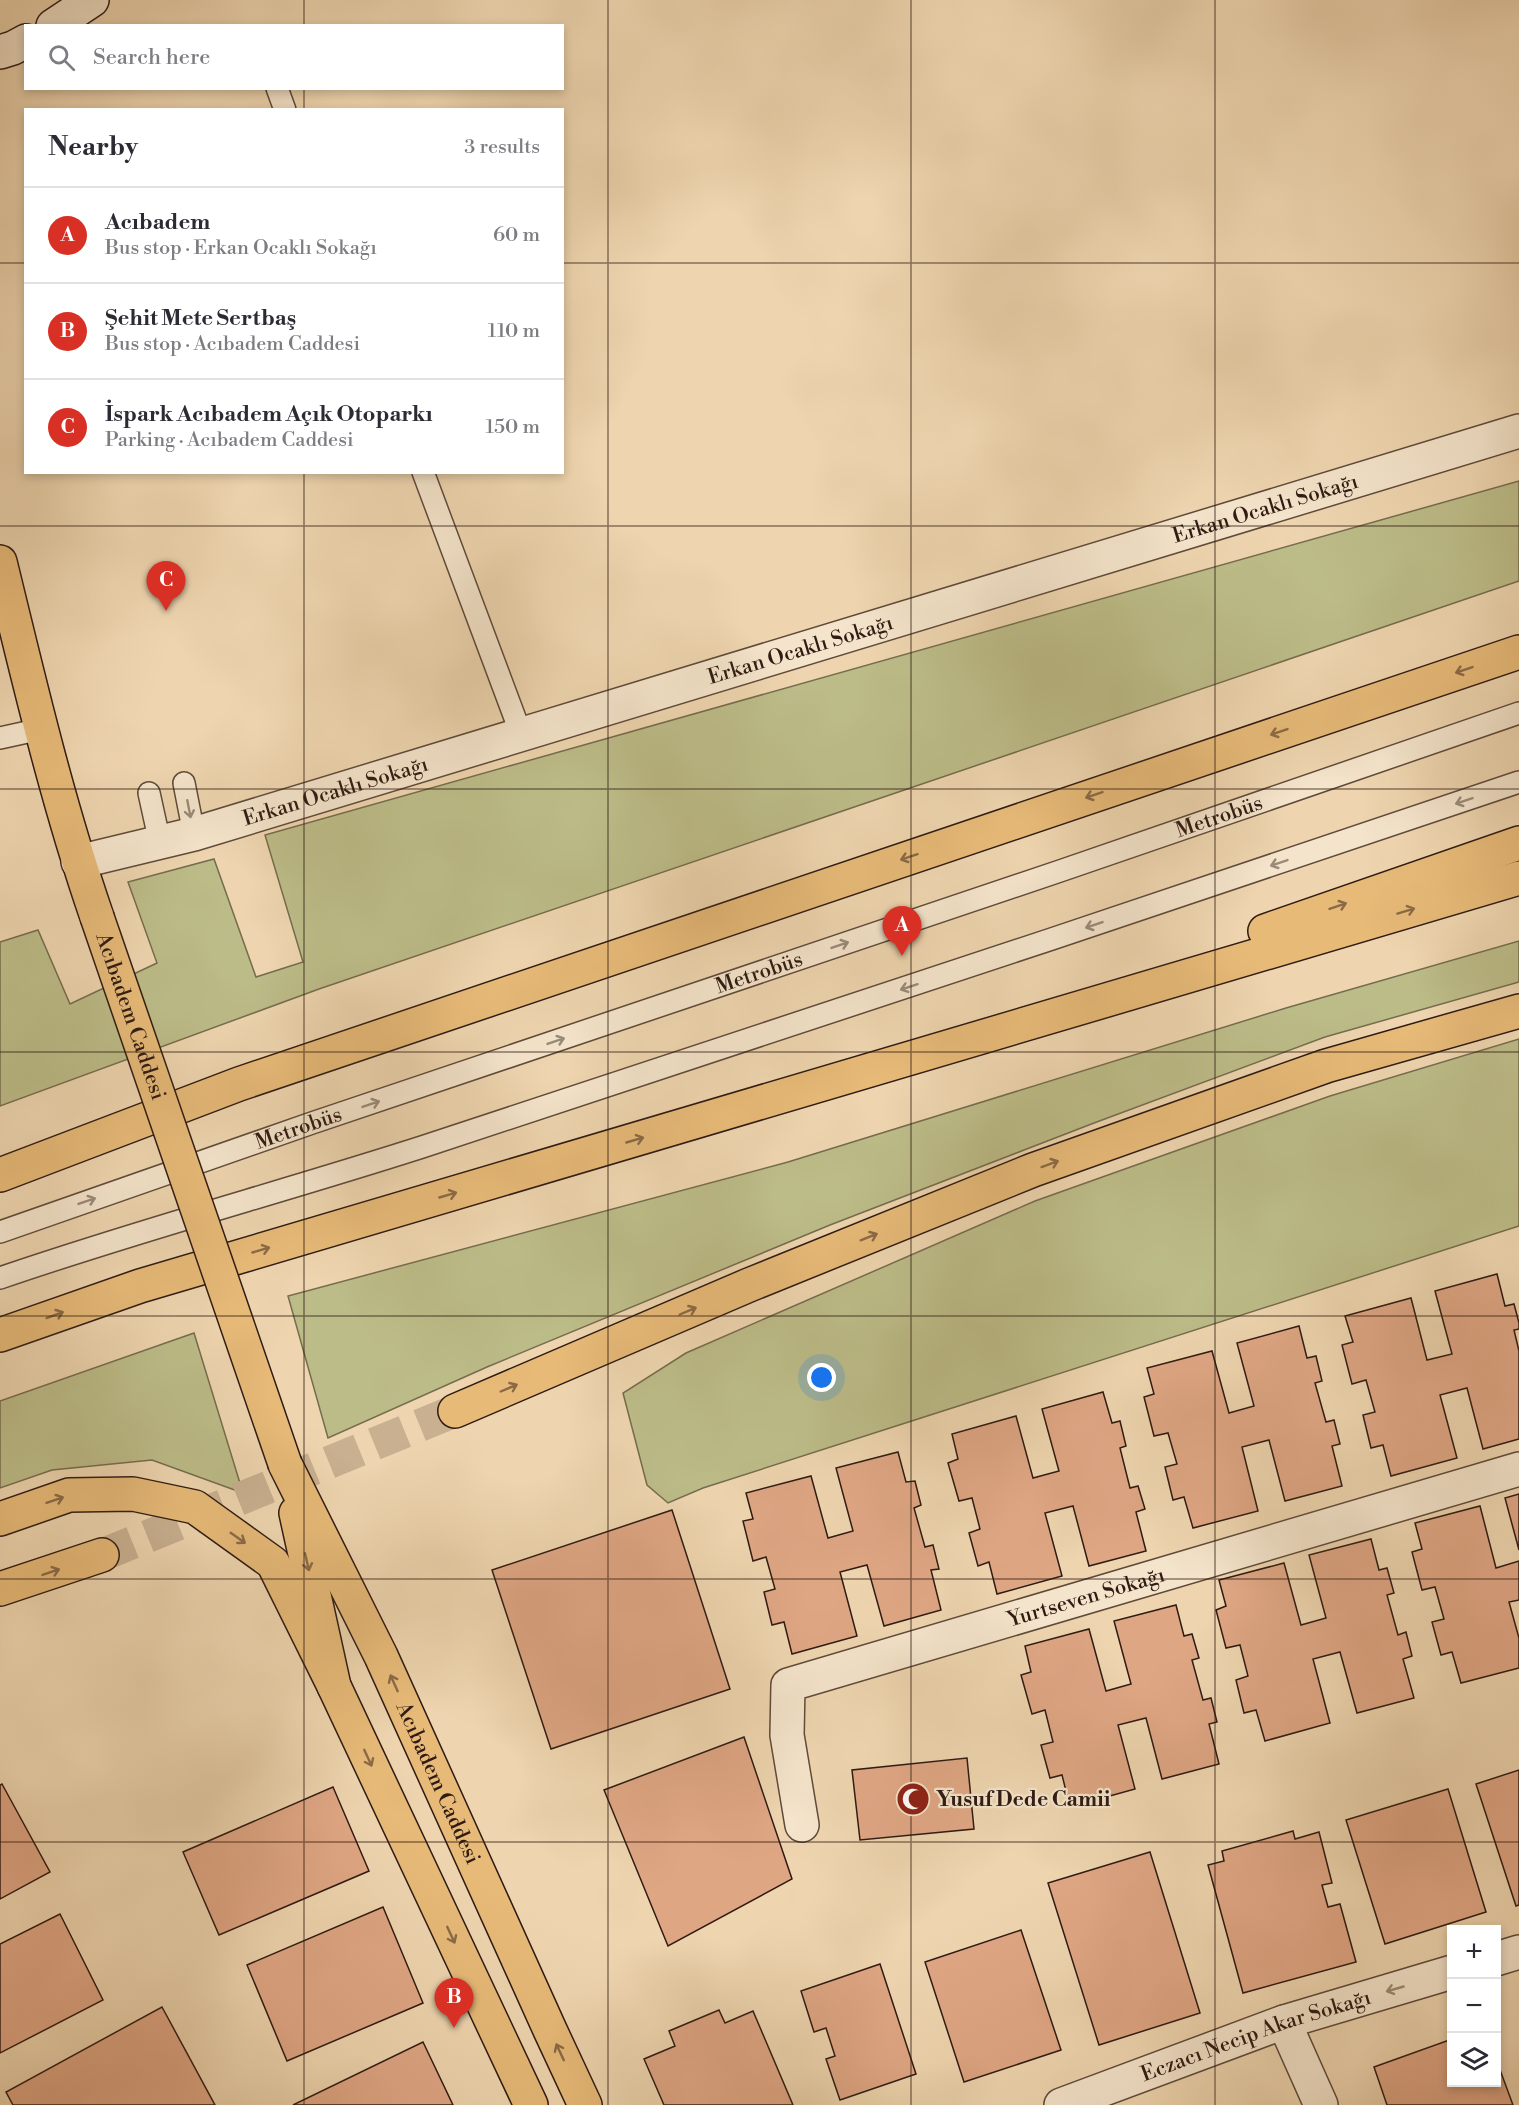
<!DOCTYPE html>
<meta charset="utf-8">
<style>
:root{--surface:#fff;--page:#f2f2f3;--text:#2b2b33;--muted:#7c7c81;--line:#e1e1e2;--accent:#d93025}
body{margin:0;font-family:"Libre Bodoni",serif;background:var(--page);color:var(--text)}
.controls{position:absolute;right:18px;bottom:18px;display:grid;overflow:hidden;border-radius:0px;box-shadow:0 3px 9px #0003}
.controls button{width:54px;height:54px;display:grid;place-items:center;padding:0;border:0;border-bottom:2px solid var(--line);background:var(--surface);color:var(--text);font:30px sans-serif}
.you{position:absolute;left:822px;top:1378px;width:21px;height:21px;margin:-15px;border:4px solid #fff;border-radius:50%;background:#1a73e8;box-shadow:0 0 0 9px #1a73e833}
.badge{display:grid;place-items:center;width:39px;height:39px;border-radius:50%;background:var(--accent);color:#fff;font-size:20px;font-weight:700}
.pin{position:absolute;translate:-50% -50px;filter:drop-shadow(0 2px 3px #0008)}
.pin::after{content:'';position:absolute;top:32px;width:21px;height:18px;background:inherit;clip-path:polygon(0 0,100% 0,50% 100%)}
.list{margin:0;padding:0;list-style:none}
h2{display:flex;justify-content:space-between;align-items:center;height:78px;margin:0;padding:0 24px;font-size:26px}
h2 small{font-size:20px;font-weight:400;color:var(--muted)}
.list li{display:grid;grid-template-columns:39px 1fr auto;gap:18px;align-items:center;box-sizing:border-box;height:96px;padding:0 24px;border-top:2px solid var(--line)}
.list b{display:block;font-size:22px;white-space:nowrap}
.list p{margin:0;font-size:20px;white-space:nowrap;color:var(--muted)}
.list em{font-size:20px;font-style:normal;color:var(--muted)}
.icon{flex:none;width:33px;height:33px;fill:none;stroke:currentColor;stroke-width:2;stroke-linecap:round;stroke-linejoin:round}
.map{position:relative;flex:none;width:1519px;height:2105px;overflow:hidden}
.search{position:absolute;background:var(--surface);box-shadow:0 3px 9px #0003;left:24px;top:24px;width:540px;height:66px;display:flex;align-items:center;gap:15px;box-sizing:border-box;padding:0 21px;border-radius:0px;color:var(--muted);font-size:22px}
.panel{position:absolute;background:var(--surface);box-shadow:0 3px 9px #0003;left:24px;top:108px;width:540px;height:366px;border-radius:0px}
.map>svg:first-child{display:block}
.green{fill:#bcbc88;stroke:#766c4e;stroke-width:1.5}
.building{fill:#dfa684;stroke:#2f1b13;stroke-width:1.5}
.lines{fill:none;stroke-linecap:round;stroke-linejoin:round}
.trunk-tunnel{stroke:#c8b090;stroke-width:33;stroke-dasharray:33 16;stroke-linecap:butt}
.service-casing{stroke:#5f4a3a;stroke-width:24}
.minor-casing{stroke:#5f4a3a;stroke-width:36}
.secondary-casing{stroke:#2f1b13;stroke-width:36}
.primary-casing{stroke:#2f1b13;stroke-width:36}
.trunk-casing{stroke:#2f1b13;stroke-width:36}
.service{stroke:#f4e4cb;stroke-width:21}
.minor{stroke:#f4e4cb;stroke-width:33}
.secondary{stroke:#f4e4cb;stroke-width:33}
.primary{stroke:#e7ba78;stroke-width:33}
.trunk{stroke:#e7ba78;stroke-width:33}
.primary-bridge-casing{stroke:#2f1b13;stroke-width:36;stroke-linecap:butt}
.primary-bridge{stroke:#e7ba78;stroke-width:33}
.oneway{stroke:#8b6a46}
.oneway2{stroke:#9b8a78}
.grid{fill:none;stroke:#2f1b13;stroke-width:1.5;stroke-opacity:0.55}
.labels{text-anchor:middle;stroke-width:4.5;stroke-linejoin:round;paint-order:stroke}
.street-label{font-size:21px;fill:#2f1b13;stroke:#f4e4cb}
.poi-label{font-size:21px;font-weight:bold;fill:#2f1b13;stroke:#f4e4cb;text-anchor:start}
</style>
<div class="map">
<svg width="1519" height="2105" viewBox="0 0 1519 2105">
<rect width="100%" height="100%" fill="#eed5af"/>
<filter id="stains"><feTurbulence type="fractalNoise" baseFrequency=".00333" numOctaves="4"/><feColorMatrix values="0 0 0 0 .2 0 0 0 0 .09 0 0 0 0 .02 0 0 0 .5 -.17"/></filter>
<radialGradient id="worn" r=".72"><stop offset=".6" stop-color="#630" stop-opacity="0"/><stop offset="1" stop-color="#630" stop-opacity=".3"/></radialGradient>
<g class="green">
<path d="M1519,481V581L319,989L0,1106V942L38,930L70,1004L157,963L128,882L214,859L256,977L303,962L265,835Z"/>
<path d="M1519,941V982L1325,1037L1094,1123L830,1225L487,1367L328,1438L288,1296L788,1162L1286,1008Z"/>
<path d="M1519,1039V1226L703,1488L668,1503L647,1485L623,1393L686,1353L1035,1201L1330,1096Z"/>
<path d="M194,1333L243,1493L152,1460L52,1470L0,1488V1401Z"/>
</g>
<g class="building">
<path d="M1497,1274L1505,1306L1514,1304L1519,1323V1329L1514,1330L1519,1351V1439L1483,1449L1467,1388L1440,1395L1457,1458L1391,1476L1383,1445L1371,1448L1363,1415L1375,1412L1366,1380L1352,1384L1342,1345L1353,1342L1345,1316L1411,1298L1427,1360L1452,1354L1435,1291Z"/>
<path d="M1299,1326L1307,1358L1316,1356L1322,1381L1315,1383L1326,1422L1334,1420L1340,1444L1332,1446L1342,1486L1285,1501L1269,1440L1242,1447L1258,1511L1193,1528L1184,1497L1173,1500L1165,1467L1177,1464L1168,1433L1154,1436L1144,1397L1154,1394L1147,1368L1212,1351L1229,1413L1254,1406L1237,1343Z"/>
<path d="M1103,1392L1112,1423L1120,1421L1126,1446L1120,1448L1130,1488L1138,1486L1145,1509L1136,1512L1146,1551L1089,1566L1073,1506L1045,1513L1062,1576L997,1594L989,1562L978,1566L969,1533L980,1529L972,1498L959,1501L948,1463L958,1459L952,1434L1016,1416L1033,1478L1059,1471L1042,1409Z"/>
<path d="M898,1452L906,1482L915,1481L921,1505L914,1508L925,1547L933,1545L939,1569L931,1570L941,1610L884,1626L867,1565L840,1572L857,1636L792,1654L784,1622L772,1625L764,1592L775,1589L766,1557L753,1561L743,1521L753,1519L746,1493L811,1476L828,1538L853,1531L836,1468Z"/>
<path d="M1519,1494V1550L1505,1498Z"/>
<path d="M1480,1506L1496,1568L1519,1561V1600L1509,1602L1519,1638V1668L1461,1683L1452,1652L1441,1655L1432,1622L1444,1619L1435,1587L1422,1590L1412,1552L1422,1549L1415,1523Z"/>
<path d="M672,1510L730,1689L551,1749L492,1570Z"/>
<path d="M1371,1539L1379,1570L1387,1568L1394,1593L1387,1595L1398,1635L1406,1632L1412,1656L1403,1659L1414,1698L1357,1713L1340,1652L1313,1659L1330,1723L1265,1741L1256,1710L1244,1713L1236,1680L1248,1676L1240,1645L1226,1648L1216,1610L1226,1606L1219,1580L1284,1563L1301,1625L1326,1618L1309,1555Z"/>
<path d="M1176,1605L1184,1636L1192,1634L1199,1658L1192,1660L1203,1700L1211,1698L1217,1722L1209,1724L1219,1764L1162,1779L1146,1718L1118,1725L1135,1789L1070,1807L1062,1775L1050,1778L1041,1745L1053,1742L1045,1710L1032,1714L1021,1675L1031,1672L1025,1646L1089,1629L1106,1691L1131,1684L1114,1621Z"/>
<path d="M744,1737L792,1879L668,1946L604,1790Z"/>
<path d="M967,1758L974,1829L860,1840L852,1770Z"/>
<path d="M1519,1770V1905L1516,1906L1476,1784Z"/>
<path d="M2,1784L50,1872L0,1899V1785Z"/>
<path d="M333,1787L369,1871L219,1935L183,1852Z"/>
<path d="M1448,1789L1486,1912L1385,1944L1346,1820Z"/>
<path d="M1293,1831L1295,1839L1319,1832L1332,1883L1322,1885L1328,1907L1340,1904L1356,1962L1243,1993L1208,1865L1224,1861L1222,1851Z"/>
<path d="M1150,1852L1200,2013L1099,2045L1048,1883Z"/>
<path d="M383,1907L423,2003L287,2061L247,1965Z"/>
<path d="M60,1914L103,2000L0,2053V1944Z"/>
<path d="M1021,1930L1061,2050L964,2082L925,1962Z"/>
<path d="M880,1964L916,2074L840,2100L826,2059L835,2056L826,2028L814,2032L801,1991Z"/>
<path d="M162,2007L215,2105H13L6,2092Z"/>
<path d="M719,2010L725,2023L753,2011L793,2105H664L644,2059L675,2046L669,2031Z"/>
<path d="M1452,2039V2082H1496V2059L1513,2105H1387L1374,2067Z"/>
<path d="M423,2042L453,2105H293Z"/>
</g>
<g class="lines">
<path class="trunk-tunnel" d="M102,1555L455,1411"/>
<defs>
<g id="service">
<path d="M277,88L285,110"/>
<path d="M423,472L521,734"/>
<path d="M0,738L41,729"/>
<path d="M184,783L194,834"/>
<path d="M149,793L160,843"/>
<path id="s1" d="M0,1232L312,1123L1060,871L1519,713"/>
<path d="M0,1278C139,1230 282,1192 422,1147C788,1028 1154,905 1519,782"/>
</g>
<g id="minor">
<path id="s2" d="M78,862L194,834L1519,431"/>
<path id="s3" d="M802,1825L787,1735L788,1685L1519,1469"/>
<path d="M1496,1959L1519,1952"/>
<path d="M1284,2022L1321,2105"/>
<path id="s4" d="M1061,2105L1284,2022L1452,1972"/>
</g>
<g id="secondary">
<path d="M53,26L92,0"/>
<path d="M0,52L13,48L26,41"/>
</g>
<g id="primary">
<path d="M0,562C29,681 57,801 97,917"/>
<path id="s5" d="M285,1464L381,1656L550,2030L585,2105"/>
<path d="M296,1513L334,1686L531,2105"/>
</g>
<g id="trunk">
<path d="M1265,931L1519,843"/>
<path d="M0,1175L239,1084L1519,652"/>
<path d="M0,1335L140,1286L1519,878"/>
<path d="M455,1411L749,1285L1033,1170L1326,1066L1519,1011"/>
<path d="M0,1519L69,1495L133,1494L195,1507L273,1563L334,1686"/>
<path d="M0,1589L102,1555"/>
</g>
</defs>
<use href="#service" class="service-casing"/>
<use href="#minor" class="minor-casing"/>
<use href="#secondary" class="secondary-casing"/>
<use href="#primary" class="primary-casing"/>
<use href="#trunk" class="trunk-casing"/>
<use href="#service" class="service"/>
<use href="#minor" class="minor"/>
<use href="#secondary" class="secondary"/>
<use href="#primary" class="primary"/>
<use href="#trunk" class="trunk"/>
<defs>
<g id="primary-bridge">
<path id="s6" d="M97,917L285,1464"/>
</g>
</defs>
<use href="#primary-bridge" class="primary-bridge-casing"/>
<use href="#primary-bridge" class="primary-bridge"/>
</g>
<defs><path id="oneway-shaft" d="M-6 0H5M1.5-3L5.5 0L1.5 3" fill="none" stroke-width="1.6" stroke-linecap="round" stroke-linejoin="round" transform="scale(1.5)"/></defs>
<g class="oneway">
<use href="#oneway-shaft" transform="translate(1464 670) rotate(161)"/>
<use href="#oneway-shaft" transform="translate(1279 732) rotate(161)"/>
<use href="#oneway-shaft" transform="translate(1094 795) rotate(161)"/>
<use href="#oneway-shaft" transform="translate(909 857) rotate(161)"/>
<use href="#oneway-shaft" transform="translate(1338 906) rotate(-19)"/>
<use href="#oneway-shaft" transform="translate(1406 911) rotate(-17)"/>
<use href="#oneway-shaft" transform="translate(635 1140) rotate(-16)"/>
<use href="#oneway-shaft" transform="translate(1050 1164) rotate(-20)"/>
<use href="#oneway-shaft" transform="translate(448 1195) rotate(-16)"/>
<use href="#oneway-shaft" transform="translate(869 1237) rotate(-22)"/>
<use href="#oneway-shaft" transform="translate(261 1250) rotate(-16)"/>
<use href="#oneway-shaft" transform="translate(688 1311) rotate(-23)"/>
<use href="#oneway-shaft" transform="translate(55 1315) rotate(-20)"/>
<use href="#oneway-shaft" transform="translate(509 1388) rotate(-23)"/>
<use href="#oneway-shaft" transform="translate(55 1500) rotate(-19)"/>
<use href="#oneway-shaft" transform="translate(238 1538) rotate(35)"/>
<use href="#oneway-shaft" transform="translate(307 1562) rotate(77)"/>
<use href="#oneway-shaft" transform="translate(51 1572) rotate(-18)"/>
<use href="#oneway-shaft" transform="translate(394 1683) rotate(-114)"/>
<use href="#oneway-shaft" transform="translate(368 1758) rotate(65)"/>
<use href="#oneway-shaft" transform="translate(451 1935) rotate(65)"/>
<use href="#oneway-shaft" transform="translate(560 2052) rotate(-115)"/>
</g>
<g class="oneway2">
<use href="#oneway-shaft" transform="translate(1464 801) rotate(161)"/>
<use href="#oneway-shaft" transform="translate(189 809) rotate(79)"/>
<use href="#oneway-shaft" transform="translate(1279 863) rotate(161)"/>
<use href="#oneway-shaft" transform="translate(1094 925) rotate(161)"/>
<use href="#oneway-shaft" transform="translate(840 945) rotate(-19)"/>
<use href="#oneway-shaft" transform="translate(909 987) rotate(162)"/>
<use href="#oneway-shaft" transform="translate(556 1041) rotate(-19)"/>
<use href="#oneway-shaft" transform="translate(371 1104) rotate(-19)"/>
<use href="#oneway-shaft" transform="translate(87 1201) rotate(-19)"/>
<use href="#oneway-shaft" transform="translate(1395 1989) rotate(164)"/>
</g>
<path class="grid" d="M304,0V26M608,0V2105M911,0V2105M1215,0V2105M304,88V110M0,263H26M562,263H1519M304,472V2105M0,526H1519M0,789H1519M0,1052H1519M0,1316H1519M0,1579H1519M0,1842H1519"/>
<defs>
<symbol id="mosque-disc" viewBox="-11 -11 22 22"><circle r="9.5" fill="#8f2418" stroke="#f4e4cb"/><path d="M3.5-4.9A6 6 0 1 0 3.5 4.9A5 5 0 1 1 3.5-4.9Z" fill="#fff"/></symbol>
</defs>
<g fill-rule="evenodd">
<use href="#mosque-disc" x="894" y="1780" width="38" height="38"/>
</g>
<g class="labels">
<g class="street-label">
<text dy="7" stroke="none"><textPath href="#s2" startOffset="1239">Erkan Ocaklı Sokağı</textPath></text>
<text dy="7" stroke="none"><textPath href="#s2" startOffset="753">Erkan Ocaklı Sokağı</textPath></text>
<text dy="7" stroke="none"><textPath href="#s2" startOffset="267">Erkan Ocaklı Sokağı</textPath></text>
<text dy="7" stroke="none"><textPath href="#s1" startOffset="1288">Metrobüs</textPath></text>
<text dy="7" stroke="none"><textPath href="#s1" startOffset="802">Metrobüs</textPath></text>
<text dy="7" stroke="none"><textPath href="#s6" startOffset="105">Acıbadem Caddesi</textPath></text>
<text dy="7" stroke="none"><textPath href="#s1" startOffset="316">Metrobüs</textPath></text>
<text dy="7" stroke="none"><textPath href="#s3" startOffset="452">Yurtseven Sokağı</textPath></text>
<text dy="7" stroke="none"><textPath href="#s5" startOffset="354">Acıbadem Caddesi</textPath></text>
<text dy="7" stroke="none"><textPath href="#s4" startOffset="207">Eczacı Necip Akar Sokağı</textPath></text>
</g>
<g class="poi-label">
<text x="936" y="1806">Yusuf Dede Camii</text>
</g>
</g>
<rect width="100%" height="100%" filter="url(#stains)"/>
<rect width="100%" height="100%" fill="url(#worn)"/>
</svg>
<div class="controls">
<button>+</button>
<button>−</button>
<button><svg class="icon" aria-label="layers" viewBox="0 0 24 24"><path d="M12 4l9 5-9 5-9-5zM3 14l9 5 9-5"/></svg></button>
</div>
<div class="you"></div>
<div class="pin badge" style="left:902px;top:956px">A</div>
<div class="pin badge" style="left:454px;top:2028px">B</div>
<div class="pin badge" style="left:166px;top:611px">C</div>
<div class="search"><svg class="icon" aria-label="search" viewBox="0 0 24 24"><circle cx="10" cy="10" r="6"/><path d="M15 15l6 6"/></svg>Search here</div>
<section class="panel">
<h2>Nearby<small>3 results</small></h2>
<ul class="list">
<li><span class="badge">A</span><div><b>Acıbadem</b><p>Bus stop · Erkan Ocaklı Sokağı</p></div><em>60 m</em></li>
<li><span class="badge">B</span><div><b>Şehit Mete Sertbaş</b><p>Bus stop · Acıbadem Caddesi</p></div><em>110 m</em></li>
<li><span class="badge">C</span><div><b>İspark Acıbadem Açık Otoparkı</b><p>Parking · Acıbadem Caddesi</p></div><em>150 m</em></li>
</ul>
</section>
</div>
